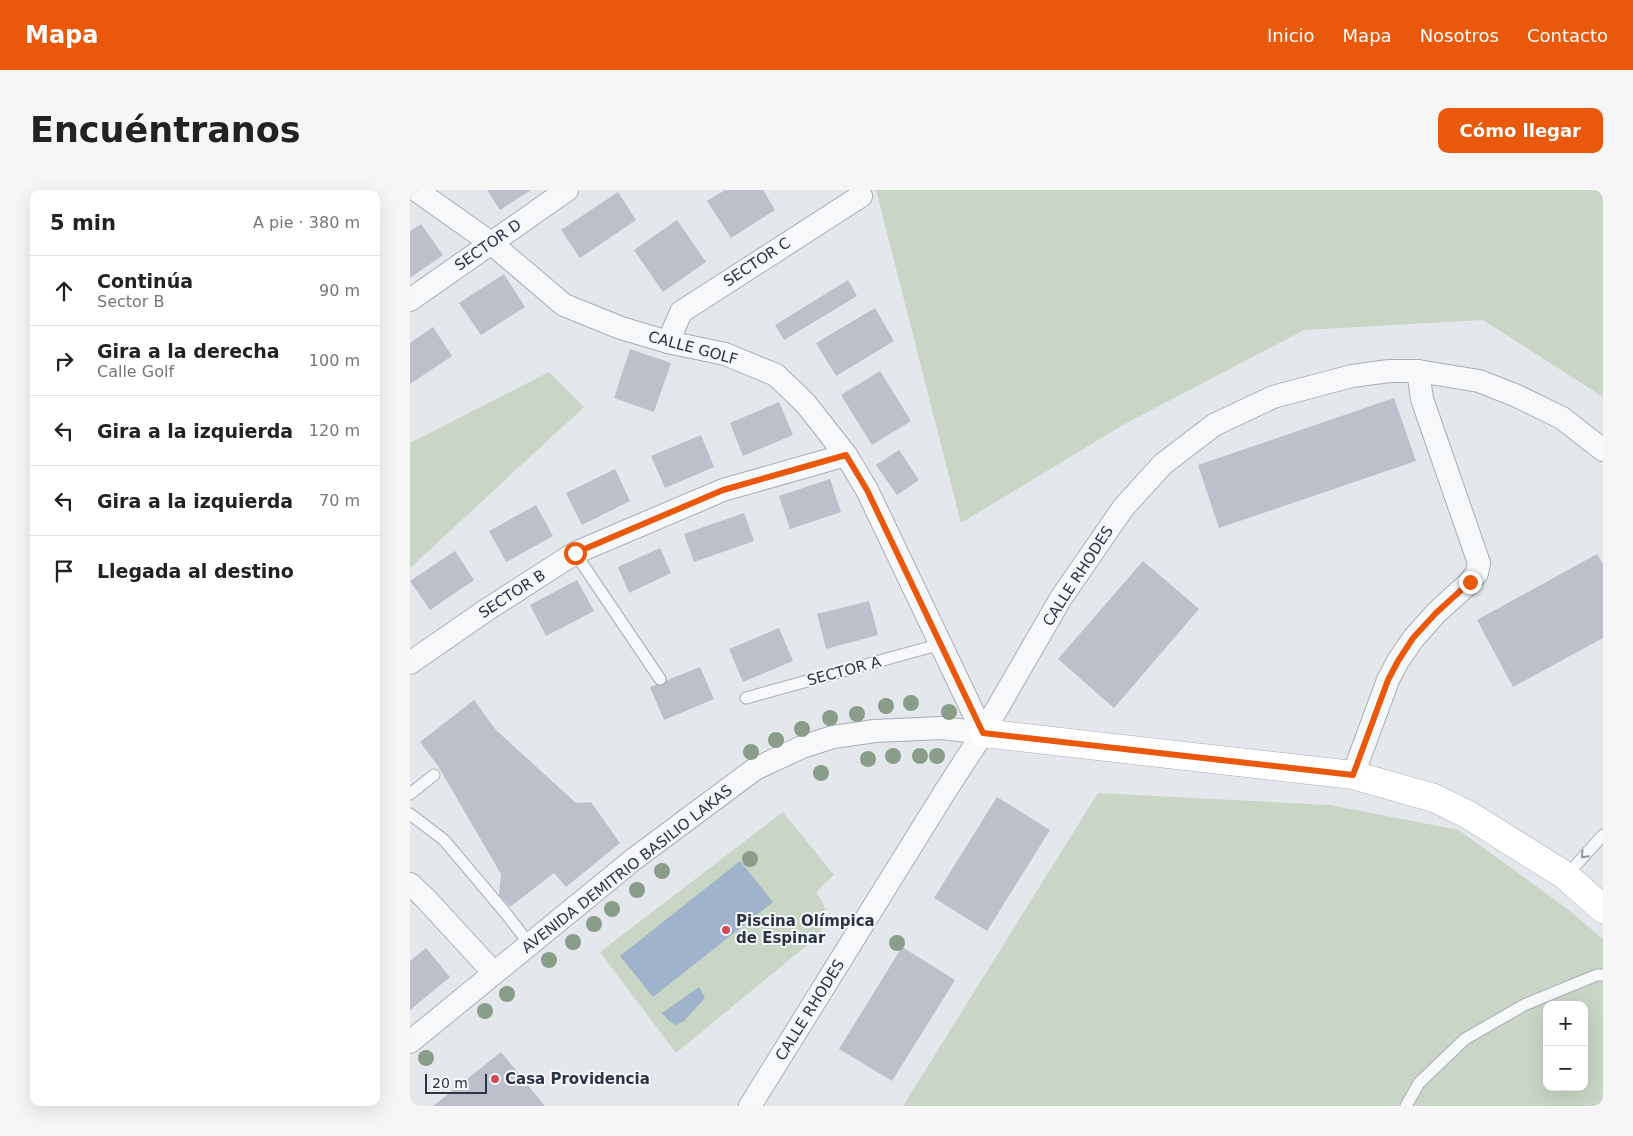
<!DOCTYPE html>
<html lang="es">
<meta charset="utf-8">
<style>
:root{--surface:#fff;--page:#f6f6f6;--text:#222;--muted:#767676;--line:#e0e0e0;--accent:#ea580c}
body{margin:0;font-family:"DejaVu Sans",sans-serif;background:var(--page);color:var(--text)}
.controls{position:absolute;right:15px;bottom:15px;display:grid;overflow:hidden;border-radius:10px;box-shadow:0 5px 20px #0002}
.controls button{width:45px;height:45px;display:grid;place-items:center;padding:0;border:0;border-bottom:1px solid var(--line);background:var(--surface);color:var(--text);font:25px sans-serif}
.scale{position:absolute;left:15px;bottom:12px;width:62px;box-sizing:border-box;padding-left:5px;border:2px solid #2b3445;border-top:0;font-size:14px;line-height:18px;white-space:nowrap;color:#2b3445;-webkit-text-stroke:4px #f4f6f9;paint-order:stroke}
.stop{position:absolute;width:15px;height:15px;margin:-11px;border:4px solid #ea580c;border-radius:50%;background:#fff}
.stop.end{background:#ea580c;border-color:#fff;box-shadow:0 1px 5px #0008}
.list{margin:0;padding:0;list-style:none}
h2{display:flex;justify-content:space-between;align-items:center;height:65px;margin:0;padding:0 20px;font-size:21px}
h2 small{font-size:16px;font-weight:400;color:var(--muted)}
.list li{display:grid;grid-template-columns:32px 1fr auto;gap:15px;align-items:center;box-sizing:border-box;height:70px;padding:0 20px;border-top:1px solid var(--line)}
.list b{display:block;font-size:19px;white-space:nowrap}
.list p{margin:0;font-size:16px;white-space:nowrap;color:var(--muted)}
.list em{font-size:16px;font-style:normal;color:var(--muted)}
.icon{flex:none;width:28px;height:28px;fill:none;stroke:currentColor;stroke-width:2;stroke-linecap:round;stroke-linejoin:round}
.map{position:relative;flex:none;width:1193px;height:916px;overflow:hidden;border-radius:10px}
header{display:flex;align-items:center;gap:30px;box-sizing:border-box;height:70px;padding:0 25px;background:var(--accent);color:#fff}
header strong{font-size:24px}
nav{display:flex;gap:28px;margin-inline-start:auto;font-size:18px}
.intro{display:flex;align-items:center;justify-content:space-between;box-sizing:border-box;height:120px;padding:0 30px}
h1{margin:0;font-size:35px}
.button{padding:12px 22px;border-radius:10px;background:var(--accent);color:#fff;font-size:18px;font-weight:700}
main{display:flex;gap:30px;padding:0 30px}
aside{flex:1;background:var(--surface);border-radius:10px;box-shadow:0 5px 20px #0002}
.map>svg:first-child{display:block}
.green{fill:#c9d6c5;fill-rule:evenodd}
.water{fill:#9fb4cc}
.building{fill:#bbc0ca}
.lines{fill:none;stroke-linecap:round;stroke-linejoin:round}
.lane-casing{stroke:#a9aeb7;stroke-width:13}
.street-casing{stroke:#a9aeb7;stroke-width:24}
.secondary-casing{stroke:#a9aeb7;stroke-width:29}
.lane{stroke:#f7f8fa;stroke-width:11}
.street{stroke:#f7f8fa;stroke-width:22}
.secondary{stroke:#fff;stroke-width:28}
.tree{fill:#899d89}
.oneway{stroke:#9196a0}
.route{stroke:#ea580c;stroke-width:6}
.poi-dot{fill:#d1495b;stroke:#f4f6f9;stroke-width:2}
.labels{text-anchor:middle;stroke-width:4;stroke-linejoin:round;paint-order:stroke}
.street-label{font-size:15px;fill:#2b3445;stroke:#f4f6f9}
.poi-label{font-size:15px;font-weight:bold;fill:#2b3445;stroke:#f4f6f9;text-anchor:start}
</style>
<header>
<strong>Mapa</strong>
<nav><a>Inicio</a><a>Mapa</a><a>Nosotros</a><a>Contacto</a></nav>
</header>
<div class="intro"><h1>Encuéntranos</h1><a class="button">Cómo llegar</a></div>
<main>
<aside>
<h2>5 min<small>A pie · 380 m</small></h2>
<ul class="list">
<li><svg class="icon" aria-label="ahead" viewBox="0 0 24 24"><path d="M12 20V5M6 11l6-6 6 6"/></svg><div><b>Continúa</b><p>Sector B</p></div><em>90 m</em></li>
<li><svg class="icon" aria-label="right" viewBox="0 0 24 24"><path d="M7 20v-9h11M14 6l5 5-5 5"/></svg><div><b>Gira a la derecha</b><p>Calle Golf</p></div><em>100 m</em></li>
<li><svg class="icon" aria-label="left" viewBox="0 0 24 24"><path d="M17 20v-9H6M10 6l-5 5 5 5"/></svg><div><b>Gira a la izquierda</b></div><em>120 m</em></li>
<li><svg class="icon" aria-label="left" viewBox="0 0 24 24"><path d="M17 20v-9H6M10 6l-5 5 5 5"/></svg><div><b>Gira a la izquierda</b></div><em>70 m</em></li>
<li><svg class="icon" aria-label="arrive" viewBox="0 0 24 24"><path d="M6 21V4h12l-3 4 3 4H6"/></svg><div><b>Llegada al destino</b></div></li>
</ul>
</aside>
<div class="map">
<svg width="1193" height="916" viewBox="0 0 1193 916">
<rect width="100%" height="100%" fill="#e4e7ec"/>
<g class="green">
<path d="M466,0H1193V207L1073,130L894,140L711,236L551,333Z"/>
<path d="M139,182L174,217L0,378V253Z"/>
<path d="M688,603L920,615L1049,640L1156,718L1193,749V916H493ZM1137,815H1174V897H1137Z"/>
<path d="M373,622L424,685L406,702C418,720 419,726 408,746L266,863L190,762Z"/>
</g>
<g class="water">
<path d="M330,671L363,712L243,807L210,766Z"/>
<path d="M289,797L295,808L274,831L266,835L259,831L252,823Z"/>
</g>
<g class="building">
<path d="M77,0H121L90,20Z"/>
<path d="M315,0H353L365,20L321,48L297,11Z"/>
<path d="M208,2L226,30L170,68L151,40Z"/>
<path d="M267,30L296,72L253,102L224,60Z"/>
<path d="M11,34L33,65L0,88V41Z"/>
<path d="M94,84L115,117L71,145L49,113Z"/>
<path d="M438,90L447,106L374,150L365,135Z"/>
<path d="M465,118L484,151L426,186L406,153Z"/>
<path d="M23,137L42,166L0,194V153Z"/>
<path d="M220,159L261,173L244,222L204,208Z"/>
<path d="M470,181L501,231L462,255L431,205Z"/>
<path d="M984,208L1006,271L809,338L788,275Z"/>
<path d="M369,212L383,245L333,266L320,233Z"/>
<path d="M291,245L304,277L255,298L241,266Z"/>
<path d="M489,260L509,290L487,305L466,275Z"/>
<path d="M205,279L220,311L172,335L156,303Z"/>
<path d="M420,289L431,322L380,339L369,306Z"/>
<path d="M126,315L143,346L96,372L79,341Z"/>
<path d="M334,323L344,351L284,372L274,344Z"/>
<path d="M250,358L261,383L219,403L208,377Z"/>
<path d="M45,361L64,390L20,420L0,391Z"/>
<path d="M1187,364L1193,374V448L1103,497L1067,430Z"/>
<path d="M733,371L789,419L704,518L648,469Z"/>
<path d="M167,390L184,421L136,446L120,415Z"/>
<path d="M459,411L468,445L416,459L407,424Z"/>
<path d="M369,438L383,471L333,492L319,459Z"/>
<path d="M290,477L304,509L254,530L240,497Z"/>
<path d="M64,510L86,540L166,613L181,612L210,653L156,697L144,683L100,717L89,705L91,684L28,576L10,552Z"/>
<path d="M587,607L640,640L577,741L524,708Z"/>
<path d="M492,757L545,790L482,891L429,859Z"/>
<path d="M16,758L40,787L0,820V771Z"/>
<path d="M91,862L135,916H23Z"/>
</g>
<g class="lines">
<defs>
<g id="lane">
<path d="M165,363L250,489"/>
<path d="M336,508L531,454"/>
<path d="M0,604L24,585"/>
<path d="M0,624L34,650L98,726L120,755"/>
<path d="M1156,686L1193,645"/>
<path d="M996,916L1009,893L1055,849L1114,815L1187,785H1193"/>
</g>
<g id="street">
<path d="M6,0L81,53L154,115L211,138L258,152L315,164L366,185L396,214L436,265L457,300L573,543"/>
<path d="M0,110L157,0"/>
<path d="M258,152L271,122L451,6"/>
<path d="M0,473L75,421L165,363L313,300L436,265"/>
<path d="M943,585L978,490L988,471L1003,449L1026,423L1059,393L1067,383L1069,373L1012,209L1008,181"/>
<path d="M0,694L15,708L84,783"/>
<path d="M0,852L224,669L345,579L392,557L423,547L465,541L532,538L573,543"/>
<path d="M340,916L536,600L573,543L651,408L713,318L753,274L804,235L863,207L942,186L979,181H1008L1069,191L1107,206L1152,228L1193,260"/>
</g>
<path id="secondary" d="M573,543L943,585L1024,608L1057,624L1156,686L1193,719"/>
</defs>
<use href="#lane" class="lane-casing"/>
<use href="#street" class="street-casing"/>
<use href="#secondary" class="secondary-casing"/>
<use href="#lane" class="lane"/>
<use href="#street" class="street"/>
<use href="#secondary" class="secondary"/>
</g>
<g class="tree">
<circle cx="501" cy="513" r="8"/>
<circle cx="476" cy="516" r="8"/>
<circle cx="539" cy="522" r="8"/>
<circle cx="447" cy="524" r="8"/>
<circle cx="420" cy="528" r="8"/>
<circle cx="392" cy="539" r="8"/>
<circle cx="366" cy="550" r="8"/>
<circle cx="341" cy="562" r="8"/>
<circle cx="483" cy="566" r="8"/>
<circle cx="510" cy="566" r="8"/>
<circle cx="527" cy="566" r="8"/>
<circle cx="458" cy="569" r="8"/>
<circle cx="411" cy="583" r="8"/>
<circle cx="340" cy="669" r="8"/>
<circle cx="252" cy="681" r="8"/>
<circle cx="227" cy="700" r="8"/>
<circle cx="202" cy="719" r="8"/>
<circle cx="184" cy="734" r="8"/>
<circle cx="163" cy="752" r="8"/>
<circle cx="487" cy="753" r="8"/>
<circle cx="139" cy="770" r="8"/>
<circle cx="97" cy="804" r="8"/>
<circle cx="75" cy="821" r="8"/>
<circle cx="16" cy="868" r="8"/>
</g>
<defs><path id="oneway-chevron" d="M-2-3.5L2.5 0L-2 3.5" fill="none" stroke-width="1.6" stroke-linecap="round" stroke-linejoin="round" transform="scale(1.25)"/></defs>
<use class="oneway" href="#oneway-chevron" transform="translate(1174 665) rotate(133)"/>
<g class="lines">
<path class="route" d="M165,363L313,300L436,265L457,300L573,543L943,585L978,490L988,471L1003,448L1026,423L1060,392"/>
</g>
<g class="poi-dot">
<circle cx="316" cy="740" r="5"/>
<circle cx="85" cy="889" r="5"/>
</g>
<g class="labels">
<g class="street-label">
<text transform="translate(78 55) rotate(-35)" y="5">SECTOR D</text>
<text transform="translate(347 72) rotate(-33)" y="5">SECTOR C</text>
<text transform="translate(283 158) rotate(15)" y="5">CALLE GOLF</text>
<text transform="translate(668 386) rotate(-57)" y="5">CALLE RHODES</text>
<text transform="translate(102 404) rotate(-33)" y="5">SECTOR B</text>
<text transform="translate(434 481) rotate(-15)" y="5">SECTOR A</text>
<text transform="translate(217 679) rotate(-38)" y="5">AVENIDA DEMITRIO BASILIO LAKAS</text>
<text transform="translate(400 820) rotate(-58)" y="5">CALLE RHODES</text>
</g>
<g class="poi-label">
<text x="326" y="736">Piscina Olímpica<tspan x="326" dy="17">de Espinar</tspan></text>
<text x="95" y="894">Casa Providencia</text>
</g>
</g>
</svg>
<div class="controls">
<button>+</button>
<button>−</button>
</div>
<div class="scale">20 m</div>
<div class="stop" style="left:165px;top:363px"></div>
<div class="stop end" style="left:1060px;top:392px"></div>
</div>
</main>
